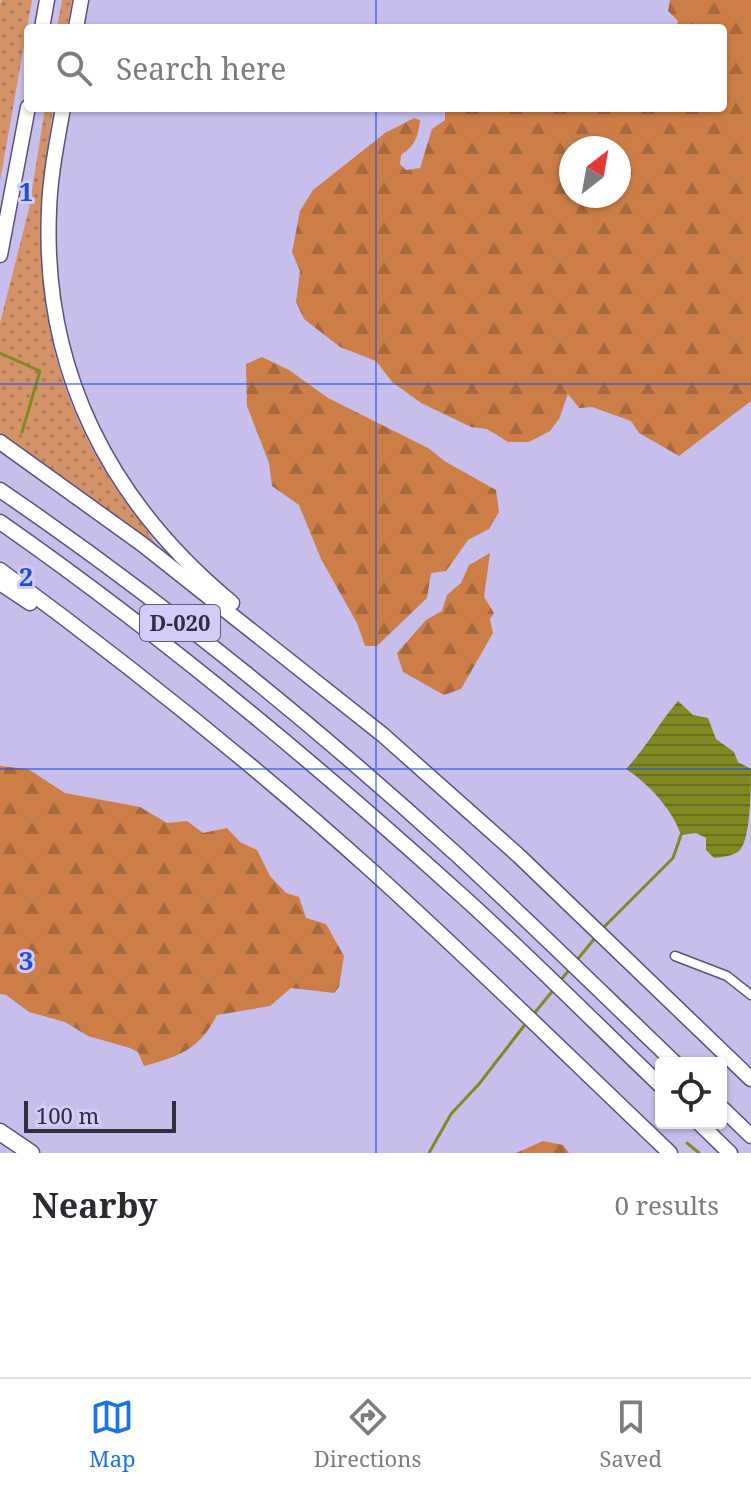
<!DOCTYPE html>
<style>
:root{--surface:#fff;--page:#f2f2f3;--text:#2b2b33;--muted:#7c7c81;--line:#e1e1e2;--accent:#1a73e8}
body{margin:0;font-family:"Noto Serif",serif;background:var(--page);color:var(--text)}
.controls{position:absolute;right:24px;bottom:24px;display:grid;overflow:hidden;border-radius:8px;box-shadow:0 2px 6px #0004}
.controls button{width:72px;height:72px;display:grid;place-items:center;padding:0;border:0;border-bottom:2px solid var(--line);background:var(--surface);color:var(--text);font:40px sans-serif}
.compass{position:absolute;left:559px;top:136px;width:72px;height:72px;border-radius:50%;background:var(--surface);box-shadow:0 2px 6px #0004;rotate:31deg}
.scale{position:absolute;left:24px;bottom:20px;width:152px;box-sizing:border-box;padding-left:8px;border:4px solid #322e40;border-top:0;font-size:22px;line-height:28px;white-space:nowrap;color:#322e40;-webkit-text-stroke:6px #d4cbf9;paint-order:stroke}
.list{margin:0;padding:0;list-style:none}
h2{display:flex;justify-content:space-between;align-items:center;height:104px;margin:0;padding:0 32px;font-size:34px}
h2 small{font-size:26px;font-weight:400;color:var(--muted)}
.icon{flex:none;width:44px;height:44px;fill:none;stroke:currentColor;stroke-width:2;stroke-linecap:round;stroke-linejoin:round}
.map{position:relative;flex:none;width:751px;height:1153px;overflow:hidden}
.search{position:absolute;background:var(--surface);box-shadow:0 2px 6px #0004;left:24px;right:24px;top:24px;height:88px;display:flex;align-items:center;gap:20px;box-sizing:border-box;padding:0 28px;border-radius:8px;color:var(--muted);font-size:30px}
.sheet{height:224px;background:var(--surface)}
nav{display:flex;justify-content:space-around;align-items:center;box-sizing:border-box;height:112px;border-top:2px solid var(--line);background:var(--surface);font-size:22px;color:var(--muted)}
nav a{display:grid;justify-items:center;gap:4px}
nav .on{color:var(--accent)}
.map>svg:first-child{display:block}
.grass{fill:url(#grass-dots)}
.forest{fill:url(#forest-firs);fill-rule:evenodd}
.water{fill:url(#water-rules)}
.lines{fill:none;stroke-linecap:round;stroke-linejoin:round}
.stream{stroke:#818923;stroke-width:3}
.minor-casing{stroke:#5b527a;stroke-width:11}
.trunk-casing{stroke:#5b527a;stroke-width:17}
.motorway-casing{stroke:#5b527a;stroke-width:19}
.minor{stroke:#fff;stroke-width:8}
.trunk{stroke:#fff;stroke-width:14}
.motorway{stroke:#fff;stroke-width:16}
.grid{fill:none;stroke:#1d4ed8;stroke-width:2;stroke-opacity:0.55}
.labels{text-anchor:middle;stroke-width:6;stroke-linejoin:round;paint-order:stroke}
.shield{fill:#d4cbf9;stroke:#635d78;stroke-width:2}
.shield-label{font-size:22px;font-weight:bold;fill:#322e40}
.grid-label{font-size:26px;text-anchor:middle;font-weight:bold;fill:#1d4ed8;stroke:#d4cbf9;stroke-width:6;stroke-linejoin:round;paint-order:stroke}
</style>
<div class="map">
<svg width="751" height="1153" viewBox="0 0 751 1153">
<defs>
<pattern id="grass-dots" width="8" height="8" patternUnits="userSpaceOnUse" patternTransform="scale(2)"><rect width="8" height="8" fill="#d39267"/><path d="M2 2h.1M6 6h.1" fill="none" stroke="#ac7856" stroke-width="1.8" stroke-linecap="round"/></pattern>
<pattern id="forest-firs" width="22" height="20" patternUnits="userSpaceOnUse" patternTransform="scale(2)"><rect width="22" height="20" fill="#cd7e46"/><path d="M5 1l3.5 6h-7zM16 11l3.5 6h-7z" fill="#a7683c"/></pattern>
<pattern id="water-rules" width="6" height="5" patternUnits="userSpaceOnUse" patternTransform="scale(2)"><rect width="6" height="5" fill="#818923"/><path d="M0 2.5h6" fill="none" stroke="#6a7020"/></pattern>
</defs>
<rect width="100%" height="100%" fill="#c7beec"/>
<g class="grass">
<path d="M2,0H32L0,181V3Z"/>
<path d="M62,0H72L67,28H57Z"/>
<path d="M45,108H53C38,216 32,312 76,415C86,440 102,467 117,490C129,508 145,525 156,545L0,434V323L29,209Z"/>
</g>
<g class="forest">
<path d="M670,0H751V401L679,456L639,433L631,421L592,407L579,408L568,394L559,419L550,431L529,442H508L487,429L471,427L421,403L392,382L376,361L340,347L304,319L296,302L300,271L292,252L300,211L313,190L385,133L414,118L420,120C418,137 415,146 401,155L400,164L406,170L420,168L432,129L445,120V108H498L506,110L512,108H723V28H676L678,21L668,11ZM619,148V196H571V148Z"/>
<path d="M262,357L289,370L328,398L428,448L446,462L496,490L499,512L489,529L468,540L446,571L431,573L427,598L377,646H365L357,623L321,559L299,505L272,486L269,463L247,406L246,364Z"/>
<path d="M490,553L484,597L494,613L490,619L493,633L461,689L444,695L403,672L397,653L426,620L442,611L447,595L461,583L469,565Z"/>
<path d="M0,766L28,769L65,793L140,807L167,823L187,821L203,833L227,828L240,842L257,850L270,876L286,893L299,897L306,918L326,924L344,956L339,987L334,993L291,988L270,1006L217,1015C199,1050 180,1056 144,1066L138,1052L130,1048L88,1036L65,1022L29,1012L6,995L0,994Z"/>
<path d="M543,1141L563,1145L569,1153H516Z"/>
</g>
<path class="water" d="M678,701L693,715L708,718L716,739L734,752L738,762L751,769C751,785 751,841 739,851C733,856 722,857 714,858L706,850V838L696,833L681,835C672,809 649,784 626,769C646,748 659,723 678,701Z"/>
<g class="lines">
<g class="stream">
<path d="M0,353L40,371L22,432"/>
<path d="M602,929L673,858L681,835"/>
<path d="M577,960L595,938"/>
<path d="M559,982L570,969"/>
<path d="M532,1016L555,988"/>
<path d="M687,1143L699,1153"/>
<path d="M429,1153L451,1114L479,1084L527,1022"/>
</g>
<defs>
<path id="minor" d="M675,956L727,976L751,995"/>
<g id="trunk">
<path d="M42,28L47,0"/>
<path d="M76,28L81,0"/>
<path d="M63,108C57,142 50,176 49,210C42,371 110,502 232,603"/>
<path d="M0,255L28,107"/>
<path d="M0,442L142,544L383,735L519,856L751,1079"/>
<path d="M0,490C160,599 312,723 455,853C530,922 602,993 675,1063"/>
<path d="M0,522C162,635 314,762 460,894C529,956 594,1022 661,1086"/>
<path d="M0,570C128,664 253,764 371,870C473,962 570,1058 670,1153"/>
<path d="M0,583L30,603"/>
<path d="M721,1107L751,1136"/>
<path d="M699,1123L730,1153"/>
</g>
<path id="motorway" d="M0,1132L31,1153"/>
</defs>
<use href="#minor" class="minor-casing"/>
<use href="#trunk" class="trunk-casing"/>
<use href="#motorway" class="motorway-casing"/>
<use href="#minor" class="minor"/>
<use href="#trunk" class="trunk"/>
<use href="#motorway" class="motorway"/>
</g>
<path class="grid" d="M376,0V28M376,108V1153M0,384H751M0,769H751"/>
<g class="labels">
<rect class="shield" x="140" y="605" width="80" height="36" rx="6"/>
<g class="shield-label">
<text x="180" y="631">D-020</text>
</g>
</g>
<g class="grid-label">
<text x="26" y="201">1</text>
<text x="26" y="586">2</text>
<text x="26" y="970">3</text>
</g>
</svg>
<div class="controls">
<button><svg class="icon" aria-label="locate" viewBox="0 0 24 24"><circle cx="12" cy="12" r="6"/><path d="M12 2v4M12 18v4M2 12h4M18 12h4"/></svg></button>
</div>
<svg class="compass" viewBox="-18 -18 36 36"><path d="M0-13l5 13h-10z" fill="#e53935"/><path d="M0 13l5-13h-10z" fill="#7c7c81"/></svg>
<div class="scale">100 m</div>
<div class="search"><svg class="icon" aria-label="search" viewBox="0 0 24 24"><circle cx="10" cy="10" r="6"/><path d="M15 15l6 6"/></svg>Search here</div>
</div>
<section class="sheet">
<h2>Nearby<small>0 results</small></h2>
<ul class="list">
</ul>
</section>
<nav>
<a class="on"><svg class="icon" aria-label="map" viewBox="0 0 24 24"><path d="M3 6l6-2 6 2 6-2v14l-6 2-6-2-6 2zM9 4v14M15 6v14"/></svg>Map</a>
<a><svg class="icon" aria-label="directions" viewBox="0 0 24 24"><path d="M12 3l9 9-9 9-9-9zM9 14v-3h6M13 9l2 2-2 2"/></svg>Directions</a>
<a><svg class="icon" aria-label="saved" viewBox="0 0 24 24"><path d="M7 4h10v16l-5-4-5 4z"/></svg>Saved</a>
</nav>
